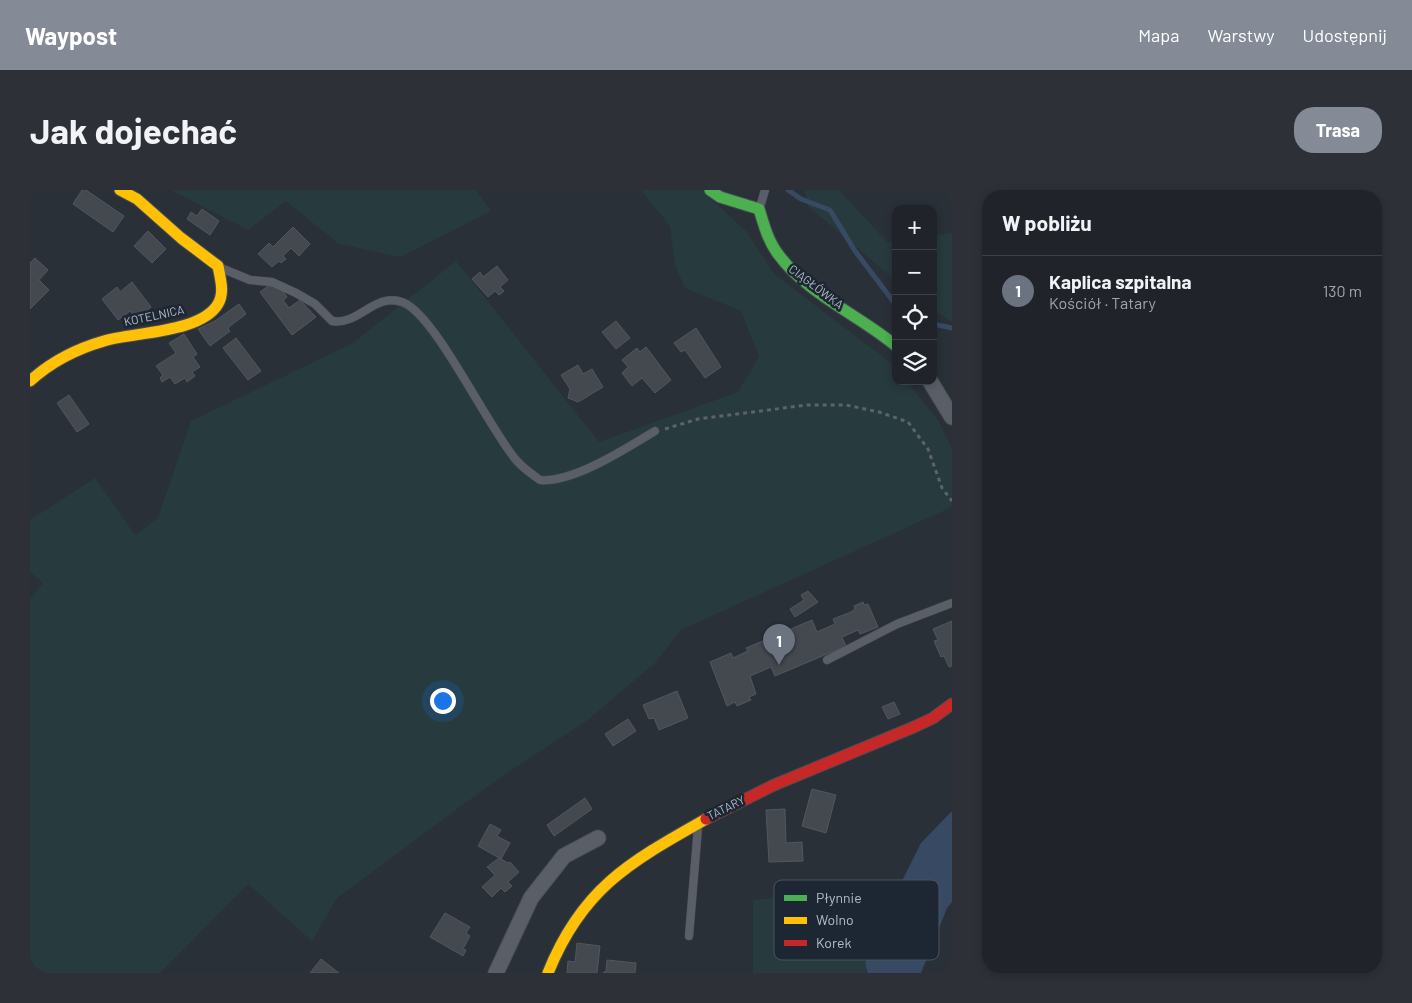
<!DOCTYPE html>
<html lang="pl">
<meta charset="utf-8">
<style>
:root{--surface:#20242a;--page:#2d3036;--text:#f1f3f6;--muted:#a2a4a8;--line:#3d4147;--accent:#848b96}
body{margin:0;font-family:Barlow,sans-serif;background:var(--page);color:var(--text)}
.controls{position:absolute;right:15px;top:15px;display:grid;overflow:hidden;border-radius:10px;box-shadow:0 2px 8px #0003}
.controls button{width:45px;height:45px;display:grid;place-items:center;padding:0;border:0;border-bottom:1px solid var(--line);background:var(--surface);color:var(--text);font:25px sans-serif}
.you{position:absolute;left:412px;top:510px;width:18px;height:18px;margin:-12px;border:4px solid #fff;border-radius:50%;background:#1a73e8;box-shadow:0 0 0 8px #1a73e833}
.badge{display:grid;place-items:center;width:32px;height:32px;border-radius:50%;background:var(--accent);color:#fff;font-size:16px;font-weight:700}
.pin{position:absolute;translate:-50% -41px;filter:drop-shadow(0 1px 2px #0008)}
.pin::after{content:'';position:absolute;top:26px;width:18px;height:15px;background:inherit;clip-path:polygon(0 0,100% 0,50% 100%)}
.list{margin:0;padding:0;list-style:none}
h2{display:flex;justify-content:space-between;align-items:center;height:65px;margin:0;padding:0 20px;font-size:21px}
h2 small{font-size:16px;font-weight:400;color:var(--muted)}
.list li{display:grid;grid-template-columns:32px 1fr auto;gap:15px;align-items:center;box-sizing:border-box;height:70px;padding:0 20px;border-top:1px solid var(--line)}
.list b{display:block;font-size:19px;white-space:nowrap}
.list p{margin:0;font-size:16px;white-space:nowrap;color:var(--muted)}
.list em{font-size:16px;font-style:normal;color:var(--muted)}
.icon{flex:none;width:28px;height:28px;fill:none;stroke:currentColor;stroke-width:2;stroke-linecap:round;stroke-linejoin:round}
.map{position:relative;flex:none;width:922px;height:783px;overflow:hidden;border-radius:20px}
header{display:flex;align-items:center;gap:30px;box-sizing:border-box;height:70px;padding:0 25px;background:var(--accent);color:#fff}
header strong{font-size:24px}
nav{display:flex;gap:28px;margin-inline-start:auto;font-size:18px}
.intro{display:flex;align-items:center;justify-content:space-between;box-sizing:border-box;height:120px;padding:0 30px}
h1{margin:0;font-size:35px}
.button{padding:12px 22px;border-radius:20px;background:var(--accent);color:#fff;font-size:18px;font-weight:700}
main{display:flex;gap:30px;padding:0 30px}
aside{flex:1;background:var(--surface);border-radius:20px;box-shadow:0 2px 8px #0003}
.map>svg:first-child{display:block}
.green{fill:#273a3e}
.water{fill:#384963}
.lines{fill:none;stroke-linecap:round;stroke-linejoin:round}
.stream{stroke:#384963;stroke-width:5}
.building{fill:#444950;stroke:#52575f}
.lane-casing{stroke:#484c53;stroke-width:9}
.street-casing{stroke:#484c53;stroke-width:17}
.fast-casing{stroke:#484c53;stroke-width:13}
.slow-casing{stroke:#484c53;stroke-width:13}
.jam-casing{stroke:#484c53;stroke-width:13}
.path{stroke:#5d636a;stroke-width:3;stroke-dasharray:4 4;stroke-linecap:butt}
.lane{stroke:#5a5e66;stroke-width:8}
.street{stroke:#5a5e66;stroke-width:15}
.fast{stroke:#4caf50;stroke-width:11}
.slow{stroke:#ffc107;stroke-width:11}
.jam{stroke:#c62828;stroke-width:11}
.labels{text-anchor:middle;stroke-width:5;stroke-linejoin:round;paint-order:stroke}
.street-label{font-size:12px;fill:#b4bcc9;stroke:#1d2633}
.key{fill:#1d2633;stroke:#4a5360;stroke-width:1}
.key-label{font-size:14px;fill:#b4bcc9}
</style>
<header>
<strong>Waypost</strong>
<nav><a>Mapa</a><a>Warstwy</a><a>Udostępnij</a></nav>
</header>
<div class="intro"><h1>Jak dojechać</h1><a class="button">Trasa</a></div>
<main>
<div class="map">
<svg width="922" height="783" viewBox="0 0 922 783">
<rect width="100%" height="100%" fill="#2a3038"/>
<g class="green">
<path d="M141,0H446L461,21L371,67L309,54L256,11L218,40Z"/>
<path d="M611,0H671L716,41L744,84L860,172L866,179V191H876L908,230L922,259V317L651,440L625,473L559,529L468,589L307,708L282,751L218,694L130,783H0V409L13,393L0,382V330L65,288L105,345L128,328L161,231L323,153L426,71L569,252L708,202L729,167L711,121L655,98L645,75L640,36Z"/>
<path d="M775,0H809L857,52L866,51V91L778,16Z"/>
<path d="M922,43V132L903,120V46Z"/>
<path d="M868,698L835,773L838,783H723V710Z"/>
</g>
<path class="water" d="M922,621V712L917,718L891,783H838L835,773L856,723L891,653Z"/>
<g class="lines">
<g class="stream">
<path d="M758,0L771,9L800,20L825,61L866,115"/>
<path d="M903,134L922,138"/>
</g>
</g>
<g class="building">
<path d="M52,0H56L94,26L83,42L43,14Z"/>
<path d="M172,19L189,31L180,45L157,29L161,22L167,26Z"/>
<path d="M263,37L280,54L269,66L261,58L253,66L256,69L251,73L249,71L242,77L228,64L239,53L243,57Z"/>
<path d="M118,41L136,59L122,73L104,56Z"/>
<path d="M5,68L18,80L9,90L19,100L0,119V73Z"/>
<path d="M467,76L478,90L470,97L474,101L469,105L465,101L458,107L442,89L450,82L453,87Z"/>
<path d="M102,92L121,117L107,129L100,121L88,130L72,109L87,97L90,102Z"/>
<path d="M238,96L250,97L257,107L253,110L259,118L270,110L286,127L262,145L230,102Z"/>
<path d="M209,114L216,124L200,136L198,139L200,141L180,156L168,139L185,131Z"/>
<path d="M586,131L600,148L586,159L572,142Z"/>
<path d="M666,138L691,177L675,188L655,160L651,162L644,153Z"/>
<path d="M154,144L167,164L163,167L170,177L162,182L165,186L157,192L155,188L145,194L140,187L132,192L130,188L133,185L126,176L146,163L139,153Z"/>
<path d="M206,148L231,181L218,190L193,158Z"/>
<path d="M616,157L641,190L625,203L612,188L602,196L592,183L598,177L592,170L607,158L610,162Z"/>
<path d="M548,175L553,184L562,179L573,197L548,212L538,208L540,199L531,185Z"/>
<path d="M39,205L59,234L47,242L27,213Z"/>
<path d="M778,401L788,412L765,427L760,419L774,410L771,405Z"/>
<path d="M833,412L834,415L838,414L848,437L830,444L828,440L812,447L816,456L745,486L741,477L720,486L726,504L719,507L721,510L707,516L705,512L697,516L680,472L701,463L703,468L718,461L716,458L782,430L787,442L805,434L803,429L821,422L825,419L824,416Z"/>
<path d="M922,431V476L919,477L914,466L911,467L904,451L908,450L903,439Z"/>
<path d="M647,501L658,528L629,540L624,528L619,529L613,515Z"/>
<path d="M864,512L870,524L858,529L852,517Z"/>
<path d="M598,529L606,541L583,556L575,544Z"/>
<path d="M782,599L806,605L796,643L772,636Z"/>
<path d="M555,608L562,619L524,646L517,635Z"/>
<path d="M755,619L756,653L772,652L773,671L739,672L736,620Z"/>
<path d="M460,634L471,640L467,646L480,653L471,669L448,656Z"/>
<path d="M469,668L478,673L480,672L489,682L478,692L482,696L475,702L471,698L462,707L452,697L465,685L457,677Z"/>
<path d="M415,723L440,737L436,743L440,746L433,759L436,760L433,766L400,747Z"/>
<path d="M547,753L570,756L567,783H537L538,771L545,772Z"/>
<path d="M291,769L309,783H280Z"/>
<path d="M577,770L606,773L605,783H573L576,781Z"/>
</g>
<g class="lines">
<defs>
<g id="lane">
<path d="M730,17L735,0"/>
<path d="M191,78L220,90L242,92L266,103L285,114L302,131C328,136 345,102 372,112C405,123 459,240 487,271C494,279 502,284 510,290C543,293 597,258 625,241"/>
<path d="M797,470L867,434L922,413"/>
<path d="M659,746L668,637"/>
</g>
<g id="street">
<path d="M900,191L922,227"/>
<path d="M466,783L501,708L534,666L568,648"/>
</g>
<path id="fast" d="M680,0L690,7L729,19C734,35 738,51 748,64C777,104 829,125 866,156"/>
<g id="slow">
<path d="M0,191C22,171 46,159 74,151C104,142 171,143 188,114C195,102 190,88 188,76L151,48L107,9L90,0"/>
<path d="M518,783C552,698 600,672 676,629"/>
</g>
<path id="jam" d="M676,629L744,595L884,537L903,528L922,514"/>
</defs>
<use href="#lane" class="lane-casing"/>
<use href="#street" class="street-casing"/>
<use href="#fast" class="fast-casing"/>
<use href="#slow" class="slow-casing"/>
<use href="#jam" class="jam-casing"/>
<path class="path" d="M635,239L668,229L777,215H816L849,222L878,232L898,259L912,298L922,311"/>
<use href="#lane" class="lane"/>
<use href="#street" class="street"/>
<use href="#fast" class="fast"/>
<use href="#slow" class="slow"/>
<use href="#jam" class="jam"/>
</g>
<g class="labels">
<g class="street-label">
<text transform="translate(786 97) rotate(37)" y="4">CIĄGŁÓWKA</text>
<text transform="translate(124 126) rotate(-12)" y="4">KOTELNICA</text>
<text transform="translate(696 618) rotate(-26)" y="4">TATARY</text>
</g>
</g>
<rect x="744" y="690" width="165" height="80" rx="8" class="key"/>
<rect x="754" y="705" width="23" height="6" fill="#4caf50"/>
<rect x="754" y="727" width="23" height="7" fill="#ffc107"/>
<rect x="754" y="750" width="23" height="6" fill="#c62828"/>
<g class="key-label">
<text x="786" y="713">Płynnie</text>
<text x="786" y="735">Wolno</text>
<text x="786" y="758">Korek</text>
</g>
</svg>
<div class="controls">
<button>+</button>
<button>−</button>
<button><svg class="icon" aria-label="locate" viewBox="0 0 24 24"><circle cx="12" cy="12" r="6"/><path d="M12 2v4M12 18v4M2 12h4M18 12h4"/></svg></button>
<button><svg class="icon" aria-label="layers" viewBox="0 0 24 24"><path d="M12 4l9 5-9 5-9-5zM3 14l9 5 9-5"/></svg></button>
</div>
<div class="you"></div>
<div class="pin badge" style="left:749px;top:475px;background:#6b7280">1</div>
</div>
<aside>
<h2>W pobliżu<small></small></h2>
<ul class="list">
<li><span class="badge" style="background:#6b7280">1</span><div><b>Kaplica szpitalna</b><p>Kościół · Tatary</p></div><em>130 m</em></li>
</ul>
</aside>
</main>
